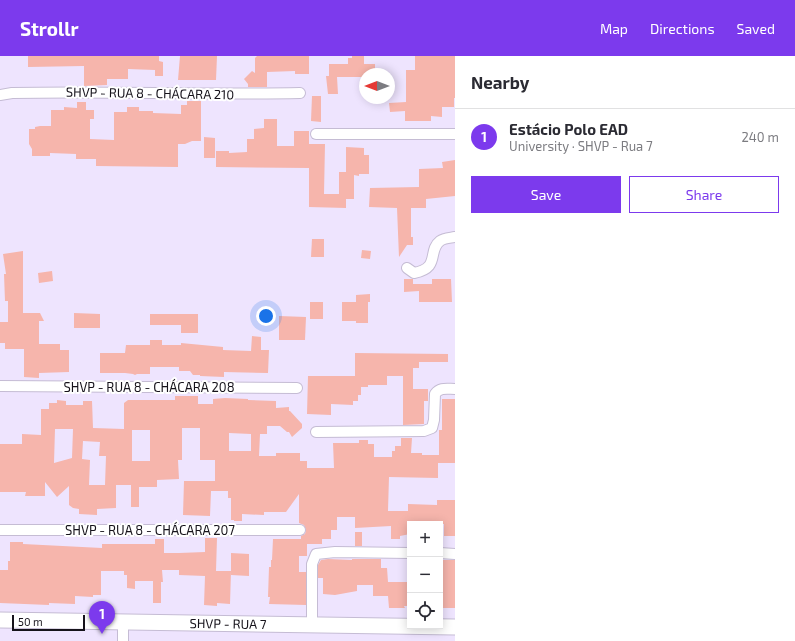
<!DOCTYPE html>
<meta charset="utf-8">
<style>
:root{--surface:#fff;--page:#f2f2f3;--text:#2b2b33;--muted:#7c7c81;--line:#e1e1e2;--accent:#7c3aed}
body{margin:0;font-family:"Exo 2",sans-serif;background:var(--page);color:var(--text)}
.controls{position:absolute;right:12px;bottom:12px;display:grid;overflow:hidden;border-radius:0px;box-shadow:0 2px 10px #0003}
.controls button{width:36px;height:36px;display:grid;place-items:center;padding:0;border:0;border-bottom:1px solid var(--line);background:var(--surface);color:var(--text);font:20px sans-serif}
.compass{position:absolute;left:359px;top:12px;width:36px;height:36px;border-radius:50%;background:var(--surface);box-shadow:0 2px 10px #0003;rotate:270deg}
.scale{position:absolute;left:12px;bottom:10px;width:73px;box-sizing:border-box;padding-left:4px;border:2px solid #16131b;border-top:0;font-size:11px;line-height:14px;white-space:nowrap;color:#16131b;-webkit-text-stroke:3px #fff;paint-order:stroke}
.you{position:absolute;left:266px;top:260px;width:14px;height:14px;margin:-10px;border:3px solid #fff;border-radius:50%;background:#1a73e8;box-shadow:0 0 0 6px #1a73e833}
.badge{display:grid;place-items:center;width:26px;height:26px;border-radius:50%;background:var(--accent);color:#fff;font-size:13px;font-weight:700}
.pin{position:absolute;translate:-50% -33px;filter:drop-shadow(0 1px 2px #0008)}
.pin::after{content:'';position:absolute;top:21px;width:14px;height:12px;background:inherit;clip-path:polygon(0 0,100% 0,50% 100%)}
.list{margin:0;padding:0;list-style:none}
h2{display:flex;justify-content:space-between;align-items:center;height:52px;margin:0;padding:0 16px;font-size:17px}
h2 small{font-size:13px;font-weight:400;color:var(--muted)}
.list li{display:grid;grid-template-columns:26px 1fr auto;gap:12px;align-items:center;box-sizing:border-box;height:56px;padding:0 16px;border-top:1px solid var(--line)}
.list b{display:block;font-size:15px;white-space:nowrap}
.list p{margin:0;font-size:13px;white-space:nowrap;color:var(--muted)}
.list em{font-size:13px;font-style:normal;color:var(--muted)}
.actions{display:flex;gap:8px;padding:12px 16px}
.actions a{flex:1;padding:9px 0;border:1px solid var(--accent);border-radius:0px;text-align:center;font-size:14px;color:var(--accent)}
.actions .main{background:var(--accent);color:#fff}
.icon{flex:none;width:22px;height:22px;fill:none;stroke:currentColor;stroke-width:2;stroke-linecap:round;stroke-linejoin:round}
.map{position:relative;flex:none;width:455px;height:585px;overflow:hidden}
header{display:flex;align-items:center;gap:24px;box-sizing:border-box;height:56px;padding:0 20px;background:var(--accent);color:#fff}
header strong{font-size:19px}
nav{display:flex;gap:22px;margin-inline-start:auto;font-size:14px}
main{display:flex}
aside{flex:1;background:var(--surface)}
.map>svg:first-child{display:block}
.building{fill:#f6b5ac;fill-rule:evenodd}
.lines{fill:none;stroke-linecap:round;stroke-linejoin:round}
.street-casing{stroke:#c5bcd4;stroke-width:12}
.secondary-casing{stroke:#c5bcd4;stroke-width:17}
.street{stroke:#fff;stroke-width:10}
.secondary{stroke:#fff;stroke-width:15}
.labels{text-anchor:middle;stroke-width:4;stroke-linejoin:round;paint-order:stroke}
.street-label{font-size:13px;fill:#16131b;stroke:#fff}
</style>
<header>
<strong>Strollr</strong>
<nav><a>Map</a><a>Directions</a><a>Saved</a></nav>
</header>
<main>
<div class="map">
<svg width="455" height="585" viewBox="0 0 455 585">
<rect width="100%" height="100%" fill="#eee4fe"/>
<g class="building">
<path d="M28,0H159V5L163,6V20H155V14L128,13V23H107V29L84,30V10L28,11Z"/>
<path d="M180,0H217L216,24H178Z"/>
<path d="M257,0H309V18H295V15L267,16V31H248V28L244,23L252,15L255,17V2Z"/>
<path d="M352,0H364V8H375V18H365V21H337L338,38H328L326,20H329V8H348V2H352Z"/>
<path d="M415,0H455V42H454V51H442V61L431,60V65H405V55L390,56L389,47L406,46V14H415Z"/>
<path d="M312,40H321V66L311,65Z"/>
<path d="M187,45H201V85H192L185,88H178V111L96,110V103H76V98L50,97V100H32V93L29,88V73H35V71L40,70H51V54H64V51L77,52V46H86V54H94V63H90V83L114,84V56H127V51H139V55H153V57L181,58V49H187Z"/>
<path d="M264,63H277V90H294V75H309V88H325L324,138H339V116H346V91L364,92V99H369V118H359V120L354,119V143H346V152L309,151V112L216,111V95H229V97L247,96V83H254V73L264,72Z"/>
<path d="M204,81L215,82V102H204Z"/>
<path d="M455,104V140L426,143V152H411V181H413V189H407L399,201L397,152L369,151L370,132L419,131V113L443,112L442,106Z"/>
<path d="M312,183H324V201H311Z"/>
<path d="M362,194L371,195L370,203L361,202Z"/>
<path d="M23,195V257H40L44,265H39V288H60V294H69V316L39,317V322L24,321V293H5V287H0V266H8V245H5L4,218H6L3,198Z"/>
<path d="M52,215L53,225L39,227L38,217Z"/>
<path d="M404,223H413V228H432V223H451L452,246H419V235L404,236Z"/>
<path d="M370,238V246H368V267H356V265H342V246H356V239Z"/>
<rect x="310" y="246" width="13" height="17"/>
<path d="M74,257L100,258V272H74Z"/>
<path d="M150,258H198V277H181V269H150Z"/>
<path d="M279,260L306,261L305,284H279Z"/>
<path d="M252,280L261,281V294H269L268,317L224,316V321L200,320V319H193L190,315H179V311H150V318H137L135,319L133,318L125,317H100V297H125L126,289H150V284H162V289H181V287L223,291V294L251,295Z"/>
<path d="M355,297L448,298V306H419V312H413V333H428V345H424V368L403,369V320H387V329H368V331H361V339H358V345H353V349L331,348V359L307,358L308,320H355Z"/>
<path d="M175,340H198V348H213V343L225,342L248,343V344L276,345V352L289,351V355H290L302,368V372L292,381L289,376H287L280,370H267V378H260L259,400H276V397H300V405H307V412H334L333,387H359V384H368V388H374V401H392V395H395V390H401V382H412L411,397H422V399H439V374H442V343H455V407H438V422L389,421L388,455H408V448L437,449V444H455V480H444V468H410V478L400,480V483H391V470L355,472V461H337V474H331V483H322V488H307V500H299V516H306V549L269,548L270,541H268L269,511H271V504H272L273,483H301V480L305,478L306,474L304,469L299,467V438L286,456H264V459L242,458V465H234V464H231V442H228V435H211L210,460L183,459L184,425H215V404H200V372H182V404H178L179,423L157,424V431H139V451H131V429H116V452L97,453V459L79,458V453L73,452L69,449V430L57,441L45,426V440H25L26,436H0V388H22V378L41,379V353H49V347H57V344L66,345V349H83V345H92L93,372L124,373V347L128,344H175ZM55,373H73L72,402L54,407ZM132,374H150V405H132ZM229,377L251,378V395H229ZM83,385L100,386L99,400H106L105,429H89L90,404L82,403Z"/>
<rect x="355" y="476" width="7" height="14"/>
<path d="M205,482H217L216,515H231L230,548L217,547V550L204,549L205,520L179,519V514H162L163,526H161V547H153V525H135V533L127,532V519H124V515H101V539H93V541L75,540V548L49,547V549L0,547V514H8V505H10V486H23V488L102,492V488H155V483H164V497H179L205,496Z"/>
<path d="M231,497L249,498V520L231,519Z"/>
<path d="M328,503L352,504V503H381V512H387L388,526H410V550H404L405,552H389L388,540H373V529H357V535L335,539L323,538V522H318V509L321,504Z"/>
<rect x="440" y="504" width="15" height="48"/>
</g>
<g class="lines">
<defs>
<g id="street">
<path d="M0,39L12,37C108,35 204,39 300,37"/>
<path d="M316,78H455"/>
<path d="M407,212L414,217C441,212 427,195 440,185C444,182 450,182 455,181"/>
<path d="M0,330L297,332"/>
<path d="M316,376L424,375L432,372L434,364L435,338C440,331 447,333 455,333"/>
<path d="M0,474H300"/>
<path d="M440,497L455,498"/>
<path d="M312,568V508L316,498L335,496L410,497"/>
<path d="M123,585V566"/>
</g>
<g id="secondary">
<path id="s1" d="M0,564L455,571"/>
</g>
</defs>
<use href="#street" class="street-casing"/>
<use href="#secondary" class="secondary-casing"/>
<use href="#street" class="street"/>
<use href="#secondary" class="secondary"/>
</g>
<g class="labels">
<g class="street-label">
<text transform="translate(150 37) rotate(1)" y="5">SHVP - RUA 8 - CHÁCARA 210</text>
<text x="149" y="336">SHVP - RUA 8 - CHÁCARA 208</text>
<text x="150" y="479">SHVP - RUA 8 - CHÁCARA 207</text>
<text dy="5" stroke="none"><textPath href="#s1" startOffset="228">SHVP - RUA 7</textPath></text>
</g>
</g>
</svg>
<div class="controls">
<button>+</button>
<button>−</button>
<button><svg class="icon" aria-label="locate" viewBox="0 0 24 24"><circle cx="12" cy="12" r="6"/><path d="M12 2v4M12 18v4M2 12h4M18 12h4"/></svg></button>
</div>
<svg class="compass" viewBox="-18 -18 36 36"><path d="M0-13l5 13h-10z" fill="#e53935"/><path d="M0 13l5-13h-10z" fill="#7c7c81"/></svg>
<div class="scale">50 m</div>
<div class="you"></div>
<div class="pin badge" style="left:102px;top:578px">1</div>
</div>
<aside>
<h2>Nearby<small></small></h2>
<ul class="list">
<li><span class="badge">1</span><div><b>Estácio Polo EAD</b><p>University · SHVP - Rua 7</p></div><em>240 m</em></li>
</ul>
<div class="actions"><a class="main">Save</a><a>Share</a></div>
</aside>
</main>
